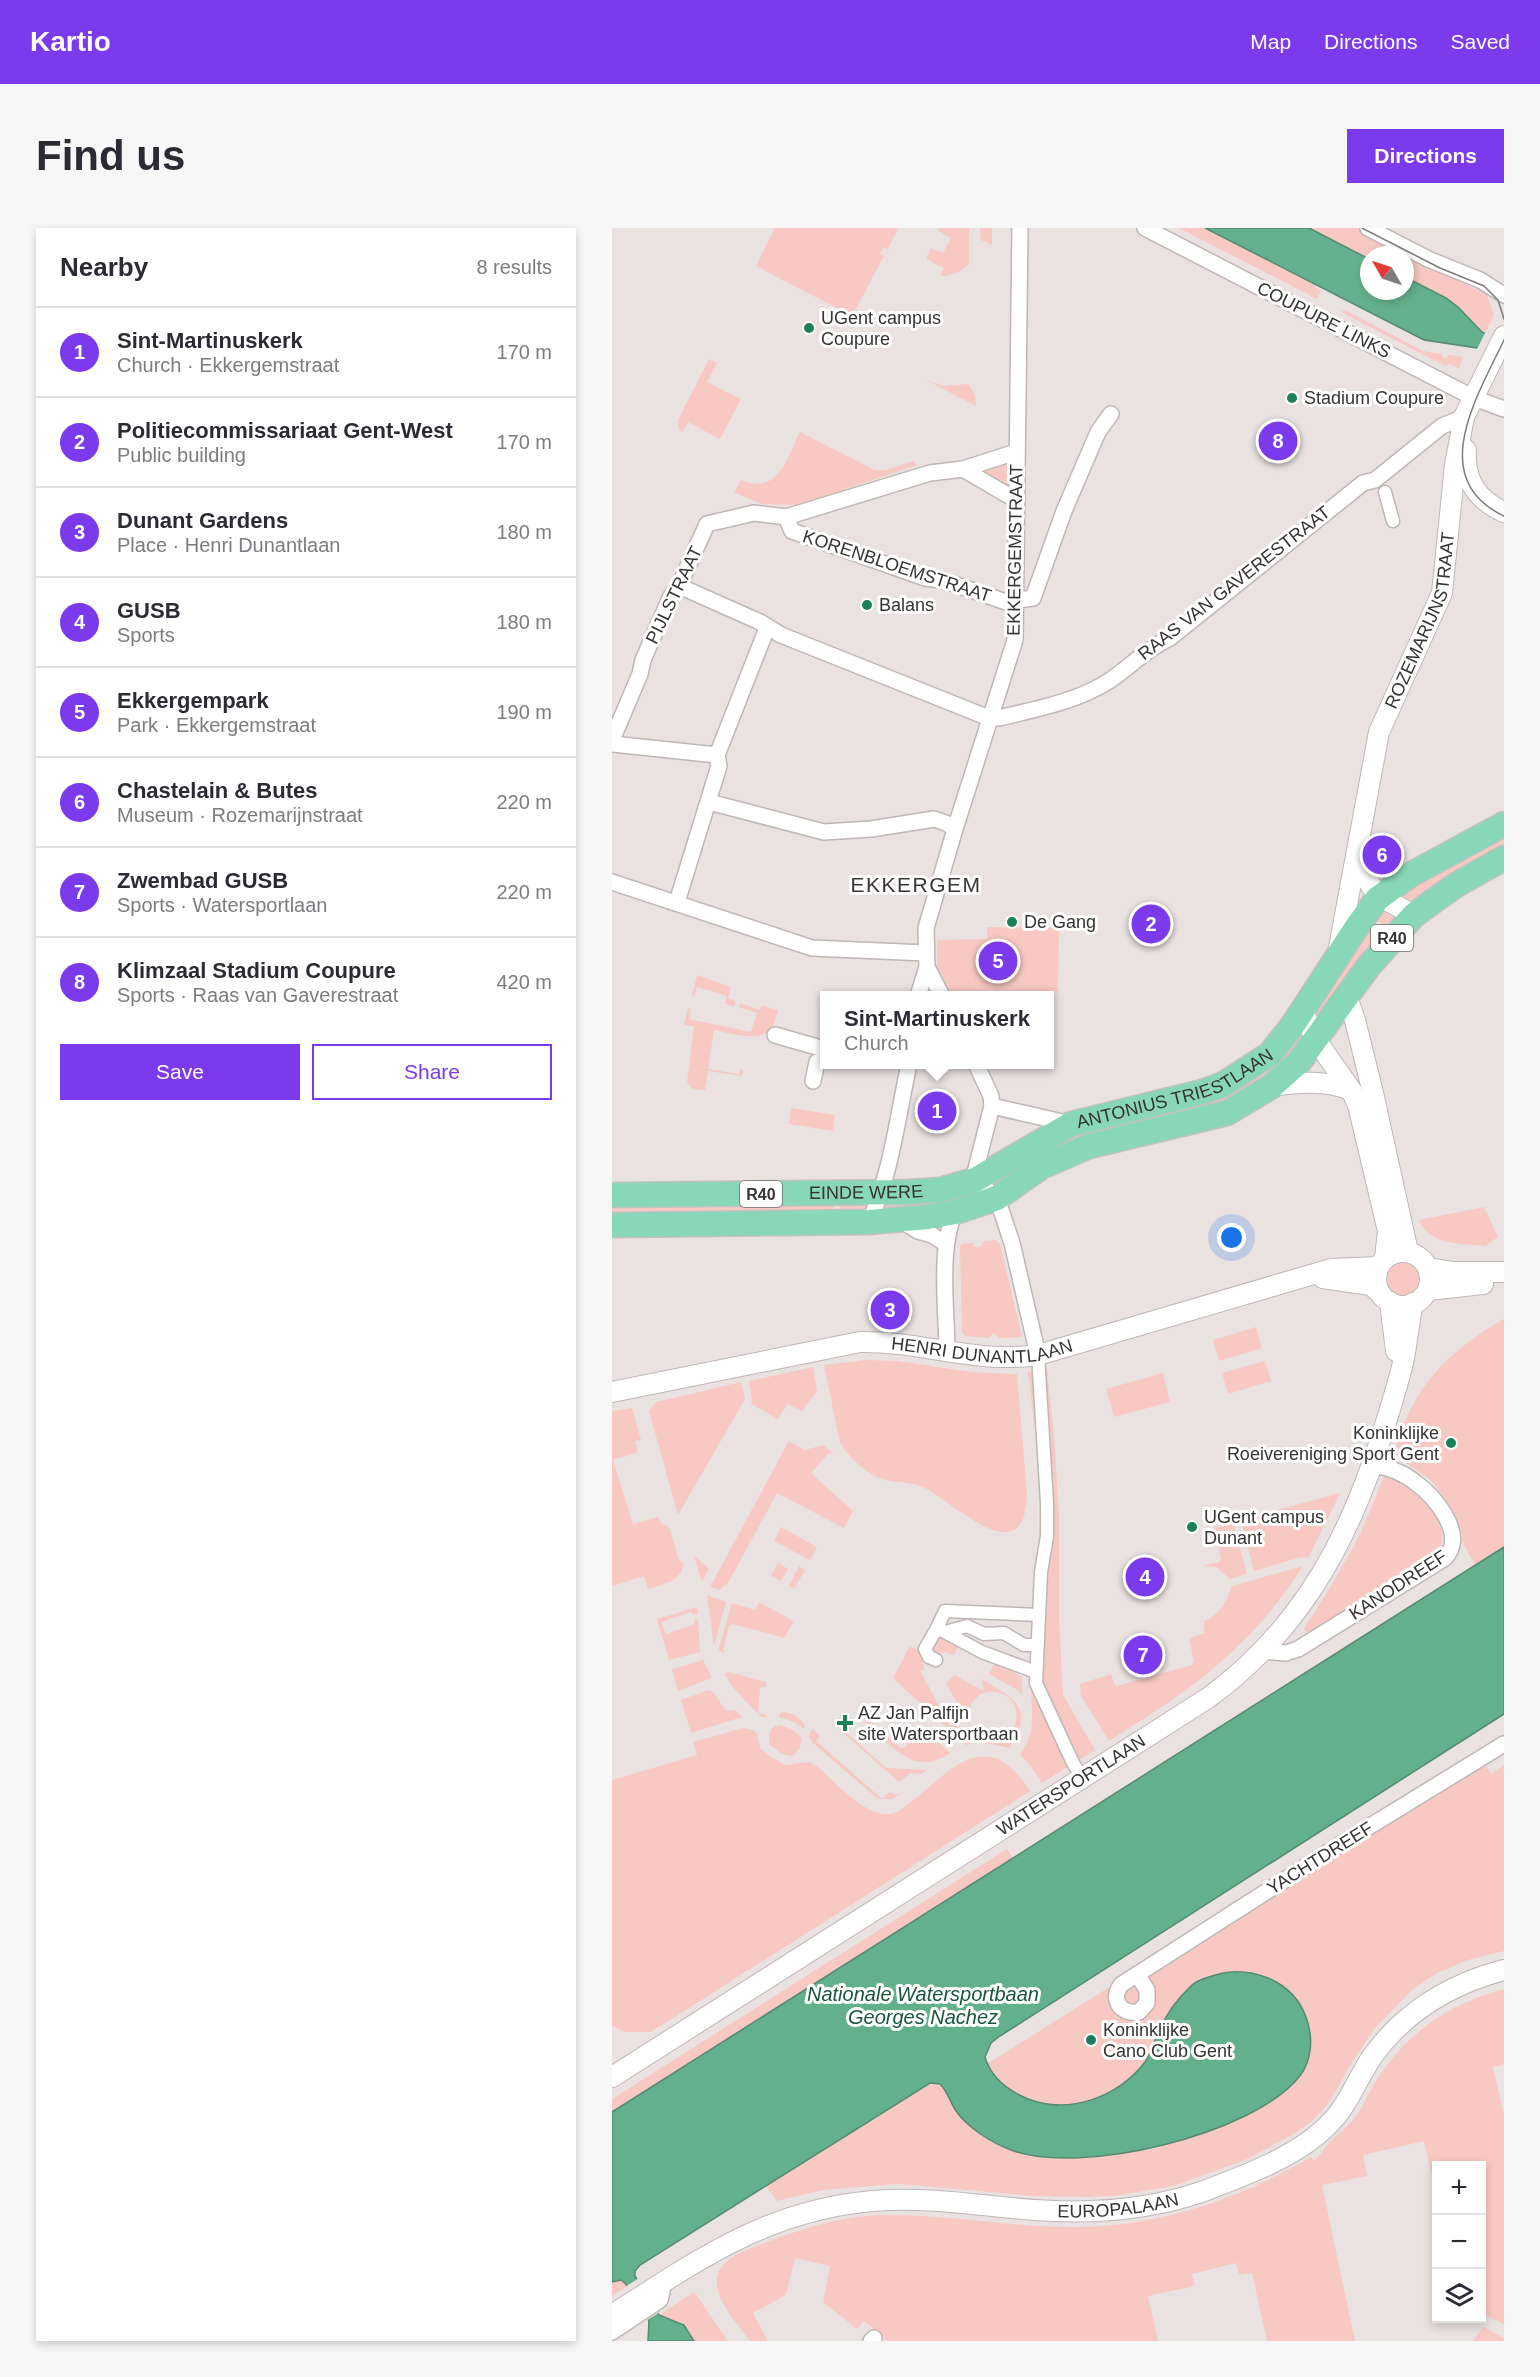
<!DOCTYPE html>
<meta charset="utf-8">
<style>
:root{--surface:#fff;--page:#f7f7f7;--text:#2b2b33;--muted:#7c7c81;--line:#e1e1e2;--accent:#7c3aed}
body{margin:0;font-family:Arial,sans-serif;background:var(--page);color:var(--text)}
.controls{position:absolute;right:18px;bottom:18px;display:grid;overflow:hidden;border-radius:0px;box-shadow:0 3px 9px #0003}
.controls button{width:54px;height:54px;display:grid;place-items:center;padding:0;border:0;border-bottom:2px solid var(--line);background:var(--surface);color:var(--text);font:30px sans-serif}
.compass{position:absolute;left:748px;top:18px;width:54px;height:54px;border-radius:50%;background:var(--surface);box-shadow:0 3px 9px #0003;rotate:309deg}
.you{position:absolute;left:620px;top:1010px;width:21px;height:21px;margin:-15px;border:4px solid #fff;border-radius:50%;background:#1a73e8;box-shadow:0 0 0 9px #1a73e833}
.badge{display:grid;place-items:center;width:39px;height:39px;border-radius:50%;background:var(--accent);color:#fff;font-size:20px;font-weight:700}
.pin{position:absolute;translate:-50% -50%;border:3px solid #fff;box-shadow:0 2px 6px #0006}
.popup{position:absolute;left:208px;top:763px;width:234px;height:78px;box-sizing:border-box;display:grid;place-content:center;border-radius:0px;background:var(--surface);filter:drop-shadow(0 2px 4px #0005);font-size:20px;white-space:nowrap;color:var(--muted)}
.popup b{font-size:22px;color:var(--text)}
.popup::after{content:'';position:absolute;left:50%;top:100%;margin-left:-12px;border:12px solid transparent;border-top-color:var(--surface)}
.list{margin:0;padding:0;list-style:none}
h2{display:flex;justify-content:space-between;align-items:center;height:78px;margin:0;padding:0 24px;font-size:26px}
h2 small{font-size:20px;font-weight:400;color:var(--muted)}
.list li{display:grid;grid-template-columns:39px 1fr auto;gap:18px;align-items:center;box-sizing:border-box;height:90px;padding:0 24px;border-top:2px solid var(--line)}
.list b{display:block;font-size:22px;white-space:nowrap}
.list p{margin:0;font-size:20px;white-space:nowrap;color:var(--muted)}
.list em{font-size:20px;font-style:normal;color:var(--muted)}
.actions{display:flex;gap:12px;padding:18px 24px}
.actions a{flex:1;padding:14px 0;border:2px solid var(--accent);border-radius:0px;text-align:center;font-size:21px;color:var(--accent)}
.actions .main{background:var(--accent);color:#fff}
.icon{flex:none;width:33px;height:33px;fill:none;stroke:currentColor;stroke-width:2;stroke-linecap:round;stroke-linejoin:round}
.map{position:relative;flex:none;width:892px;height:2113px;overflow:hidden;border-radius:0px}
header{display:flex;align-items:center;gap:36px;box-sizing:border-box;height:84px;padding:0 30px;background:var(--accent);color:#fff}
header strong{font-size:28px}
nav{display:flex;gap:33px;margin-inline-start:auto;font-size:21px}
.intro{display:flex;align-items:center;justify-content:space-between;box-sizing:border-box;height:144px;padding:0 36px}
h1{margin:0;font-size:42px}
.button{padding:15px 27px;border-radius:0px;background:var(--accent);color:#fff;font-size:21px;font-weight:700}
main{display:flex;gap:36px;padding:0 36px}
aside{flex:1;background:var(--surface);border-radius:0px;box-shadow:0 3px 9px #0003}
.map>svg:first-child{display:block}
.green{fill:#f7c9c2}
.water{fill:#62b08c;stroke:#558a71;stroke-width:1.5}
.pier{fill:#e9e2e1}
.lines{fill:none;stroke-linecap:round;stroke-linejoin:round}
.pedestrian-casing{stroke:#beb7b6;stroke-width:15}
.minor-casing{stroke:#beb7b6;stroke-width:18}
.tertiary-casing{stroke:#beb7b6;stroke-width:22}
.primary-casing{stroke:#c3c2c2;stroke-width:27}
.pedestrian{stroke:#fff;stroke-width:12}
.minor{stroke:#fff;stroke-width:15}
.tertiary{stroke:#fff;stroke-width:20}
.primary{stroke:#87d7b8;stroke-width:24}
.tram{stroke:#807b7b;stroke-width:1.5}
.poi-dot{fill:#19805a;stroke:#fff;stroke-width:2}
.labels{text-anchor:middle;stroke-width:6;stroke-linejoin:round;paint-order:stroke}
.shield{fill:#fff;stroke:#727070;stroke-width:1.5}
.shield-label{font-size:16px;font-weight:bold;fill:#363333}
.poi-label{font-size:18px;fill:#363333;stroke:#fff;text-anchor:start}
.street-label{font-size:18px;fill:#363333;stroke:#fff}
.water-label{font-size:20px;font-style:italic;fill:#19563e;stroke:#fff}
.quarter-label{font-size:21px;letter-spacing:1.5px;fill:#3a3534;stroke:#fff}
</style>
<header>
<strong>Kartio</strong>
<nav><a>Map</a><a>Directions</a><a>Saved</a></nav>
</header>
<div class="intro"><h1>Find us</h1><a class="button">Directions</a></div>
<main>
<aside>
<h2>Nearby<small>8 results</small></h2>
<ul class="list">
<li><span class="badge">1</span><div><b>Sint-Martinuskerk</b><p>Church · Ekkergemstraat</p></div><em>170 m</em></li>
<li><span class="badge">2</span><div><b>Politiecommissariaat Gent-West</b><p>Public building</p></div><em>170 m</em></li>
<li><span class="badge">3</span><div><b>Dunant Gardens</b><p>Place · Henri Dunantlaan</p></div><em>180 m</em></li>
<li><span class="badge">4</span><div><b>GUSB</b><p>Sports</p></div><em>180 m</em></li>
<li><span class="badge">5</span><div><b>Ekkergempark</b><p>Park · Ekkergemstraat</p></div><em>190 m</em></li>
<li><span class="badge">6</span><div><b>Chastelain &amp; Butes</b><p>Museum · Rozemarijnstraat</p></div><em>220 m</em></li>
<li><span class="badge">7</span><div><b>Zwembad GUSB</b><p>Sports · Watersportlaan</p></div><em>220 m</em></li>
<li><span class="badge">8</span><div><b>Klimzaal Stadium Coupure</b><p>Sports · Raas van Gaverestraat</p></div><em>420 m</em></li>
</ul>
<div class="actions"><a class="main">Save</a><a>Share</a></div>
</aside>
<div class="map">
<svg width="892" height="2113" viewBox="0 0 892 2113">
<rect width="100%" height="100%" fill="#e9e2e1"/>
<g class="green">
<path d="M163,0H286L276,21L272,19L268,26L272,28L240,88L144,38Z"/>
<path d="M326,0H357V37L346,44L335,48H328L332,40L314,31L319,20L331,25L339,10L325,2Z"/>
<path d="M368,0H380V17L369,12Z"/>
<path d="M567,0H593L703,57V59L709,63L705,71Z"/>
<path d="M697,0H745L875,67L882,87L873,106L846,79L834,70L793,49V27H757V31Z"/>
<path d="M733,82L811,123L830,126V129L835,130L836,127L851,129L847,141L838,136L833,138L729,84Z"/>
<path d="M97,131L105,135L95,154L129,171L108,211L76,194L70,204L67,202L66,192Z"/>
<path d="M314,152L331,158L356,156L363,166L364,178Z"/>
<path d="M188,204L263,242H275L301,233L305,237L186,277L149,276L122,264L129,252C166,268 175,230 188,204Z"/>
<path d="M394,236L398,238V257L396,259L371,244Z"/>
<path d="M892,604V623L805,672L790,671L783,666Z"/>
<path d="M768,680L785,693L777,703L761,688Z"/>
<path d="M756,695L772,709L706,794L703,786Z"/>
<path d="M375,699L447,700L446,765L337,763L325,738V712L375,711Z"/>
<path d="M85,747L119,759L116,770L124,773L122,778L113,776L115,768L85,759L82,769L80,768Z"/>
<path d="M128,775L148,782L150,778L166,782C164,789 163,796 159,801C148,815 117,805 102,802L96,841L127,846L128,841L132,844L129,848L96,843L93,862L80,861L75,854L82,798L72,797L76,780L79,781L77,791L139,804L145,785L127,779Z"/>
<path d="M674,816L684,827L615,877L455,920L423,923L449,910L544,882Z"/>
<path d="M179,880L223,887L221,903L177,896Z"/>
<path d="M318,970V983L270,986L271,971Z"/>
<path d="M228,971L256,976L257,983L228,988Z"/>
<path d="M222,972V988L0,991V974Z"/>
<path d="M872,979L886,1009L873,1018C849,1015 818,1018 807,992Z"/>
<path d="M384,1012L388,1016L410,1109L387,1110L382,1105L376,1110L353,1108L350,1104L348,1019L350,1016L361,1015L363,1019H368L372,1013Z"/>
<circle cx="791" cy="1050" r="18"/>
<path d="M892,1091V1319L863,1337L850,1313C853,1298 829,1261 817,1251C806,1242 792,1236 783,1225C798,1161 836,1123 892,1091Z"/>
<path d="M644,1099L650,1120L607,1133L601,1112Z"/>
<path d="M253,1132L286,1133L359,1144L405,1146L415,1266C413,1349 341,1273 311,1259C299,1254 287,1255 274,1252C256,1248 238,1230 228,1215L212,1137Z"/>
<path d="M653,1133L659,1153L616,1166L610,1145Z"/>
<path d="M201,1139L205,1163L190,1183L175,1176L166,1191L139,1176L140,1172L137,1153Z"/>
<path d="M431,1142H435L442,1207L447,1286V1393L451,1467L483,1522L465,1533L430,1460Z"/>
<path d="M422,1143L426,1228L416,1144Z"/>
<path d="M551,1145L558,1174L502,1189L494,1161Z"/>
<path d="M129,1154L133,1171L66,1287L37,1183L44,1174Z"/>
<path d="M20,1180L29,1212L23,1213L26,1224L1,1232L21,1296L46,1289L49,1295L57,1299L67,1332L72,1335C69,1354 51,1356 36,1361L32,1348L0,1358V1183Z"/>
<path d="M177,1213L193,1222L211,1217L221,1225H217L200,1244L201,1247L241,1283L232,1300L165,1265L115,1357L113,1356L108,1362L98,1359Z"/>
<path d="M772,1249C778,1251 785,1252 790,1255C811,1264 841,1301 826,1323L702,1403L695,1404L691,1402L718,1360L747,1309Z"/>
<path d="M728,1265L696,1330L689,1329L642,1343L629,1292Z"/>
<path d="M621,1295L635,1346L618,1351L604,1339L591,1338L607,1334L609,1331L602,1300Z"/>
<path d="M169,1299L205,1319L198,1332L162,1313Z"/>
<path d="M82,1327L97,1341L90,1354Z"/>
<path d="M166,1335L176,1341L169,1353L159,1348Z"/>
<path d="M187,1338L193,1342L182,1361L177,1358Z"/>
<path d="M691,1338C639,1420 579,1462 497,1513L469,1468L468,1456L499,1446L502,1456L505,1458L580,1437L582,1433L577,1411L592,1405V1393C608,1386 614,1375 620,1358Z"/>
<path d="M95,1367L114,1374L102,1418Z"/>
<path d="M147,1374L182,1393L172,1410L120,1396L117,1398L111,1422L113,1425L106,1423L120,1375L143,1382Z"/>
<path d="M85,1379L86,1386L81,1387L79,1384L49,1394L54,1406L83,1396L82,1392L86,1391L88,1424L57,1432L45,1391Z"/>
<path d="M323,1407L346,1419L342,1427L333,1424L324,1427L316,1421Z"/>
<path d="M298,1418L311,1425L312,1442H308L337,1497L349,1499L359,1516L354,1517L281,1450Z"/>
<path d="M91,1432L100,1450L66,1463L60,1441Z"/>
<path d="M383,1434L410,1449V1467L404,1461L377,1446Z"/>
<path d="M117,1444L154,1454V1459L148,1460L146,1485L155,1487V1489H149L124,1463L112,1446Z"/>
<path d="M342,1447L372,1463L369,1451C402,1470 424,1480 397,1520L369,1514L361,1503C371,1513 383,1514 396,1507C416,1487 399,1457 371,1465C358,1472 354,1483 358,1497L334,1456Z"/>
<path d="M419,1450L458,1537L430,1555L417,1536L408,1527C427,1498 418,1482 419,1450Z"/>
<path d="M97,1462L102,1465L114,1483L123,1482L130,1489L79,1505L69,1472Z"/>
<path d="M169,1484C177,1483 190,1490 193,1498L192,1501L184,1495L167,1489Z"/>
<path d="M250,1486L288,1520H292L308,1501V1497L338,1525C309,1544 293,1531 271,1511C262,1503 254,1498 250,1486Z"/>
<path d="M168,1497L181,1502L190,1510L188,1520L181,1528L170,1526L157,1516L158,1503L162,1498Z"/>
<path d="M131,1500L141,1502L145,1505L148,1520L156,1527L174,1537L197,1534L205,1538C222,1553 249,1584 272,1586C285,1587 294,1578 304,1570C346,1534 378,1501 418,1563L39,1804H13L0,1798V1552L85,1527L81,1514Z"/>
<path d="M200,1501L208,1508L204,1513L270,1571L277,1564L283,1567L289,1565L280,1571H266L201,1515L197,1508Z"/>
<path d="M227,1501H230L274,1540L315,1542L309,1546L299,1545L287,1554Z"/>
<path d="M872,1535L879,1546L892,1537V1723L856,1732L825,1745L801,1761L763,1800L735,1842L723,1865L713,1880L698,1895L680,1907L635,1931L562,1958L502,1968L472,1969L422,1968L286,1956L211,1962L165,1973L154,1958L318,1855L328,1856L335,1864L345,1883L536,1922L575,1911L635,1886L660,1872L687,1848L694,1835L698,1819L619,1744C584,1747 560,1774 546,1805C542,1815 539,1825 533,1834C519,1852 499,1865 477,1872C461,1877 445,1880 428,1875C405,1867 388,1857 375,1836L499,1758C492,1777 503,1788 521,1790L537,1748L542,1741Z"/>
<path d="M395,1621L401,1630L0,1884V1871Z"/>
<path d="M522,1757L526,1759L531,1766L525,1778L517,1779L508,1765Z"/>
<path d="M892,1761V1836L881,1839L892,1887V2096L875,2088L870,2077V1938H825L824,1966L812,1913L751,1927L755,1948L710,1957L743,2113H655L640,2045L627,2047L624,2035L580,2046L583,2058L536,2068L546,2113H276L252,2093L245,2101L211,2074L218,2038L183,2030L175,2063L172,2068L141,2085L156,2113H138C126,2096 102,2072 105,2050C108,2031 129,2024 145,2018C185,2002 234,1986 277,1987C348,1987 419,2003 490,1998C566,1992 634,1967 699,1929L702,1932C708,1928 709,1925 714,1919C722,1908 735,1901 743,1889C752,1878 756,1865 764,1853C795,1804 837,1776 892,1761Z"/>
<path d="M9,2052L16,2058L0,2068V2054Z"/>
<path d="M82,2064L116,2113H82L72,2097L47,2087Z"/>
<path d="M871,2099L892,2110V2113H861Z"/>
</g>
<g class="water">
<path d="M593,0H697L757,31V63H793V49L834,70L846,79L870,104L892,115V133L865,120L812,112Z"/>
<path d="M892,1319V1486L388,1808L379,1815L373,1829C379,1850 397,1863 416,1871C458,1887 506,1869 533,1834C539,1825 542,1815 546,1805C553,1788 566,1770 580,1757C585,1752 593,1750 600,1748C636,1736 680,1751 694,1789C701,1808 701,1832 687,1849C640,1907 468,1948 399,1922C380,1915 356,1900 344,1883C338,1874 336,1864 328,1856L318,1855L28,2037L23,2043V2048L47,2087L72,2097L82,2113H36L37,2093L13,2055L9,2052L0,2054V1884Z"/>
</g>
<g class="pier">
<path d="M874,103L892,111V136L864,123Z"/>
<path d="M27,2050L48,2084L34,2093L13,2059Z"/>
</g>
<g class="lines">
<defs>
<g id="pedestrian">
<path d="M773,264L781,293"/>
<path d="M426,1127L435,1275V1308L429,1344L424,1455L461,1535L470,1550"/>
<path d="M325,1400L333,1383L427,1387"/>
<path d="M333,1404L355,1398L372,1406L392,1405L412,1417H425"/>
<path d="M324,1432L317,1429L313,1421L325,1400L370,1424L424,1444"/>
</g>
<g id="minor">
<path d="M533,0L862,170L892,181"/>
<path d="M756,0L816,31L868,52L892,67"/>
<path d="M351,241L404,272"/>
<path d="M174,289L180,303L313,350L330,352L394,374L421,370L452,283L486,204L499,186"/>
<path d="M67,358L148,394L169,407L377,490H387C424,481 464,474 497,453C518,439 534,421 558,410L751,255L763,252L830,198L852,189"/>
<path d="M0,512L28,446L31,432L59,368L67,358L95,296L142,285L174,289L318,245L351,241L404,224"/>
<path d="M0,516L105,527"/>
<path d="M97,574L212,604L259,601L322,591L334,595L343,601"/>
<path d="M0,654L200,720L314,725"/>
<path d="M65,674L107,538L105,527L155,400"/>
<path d="M315,739L330,768"/>
<path d="M306,768L315,739L314,700L343,601L403,412L408,0"/>
<path d="M163,807L212,821"/>
<path d="M201,853L205,834"/>
<path d="M380,878L459,896"/>
<path d="M363,952L385,970L400,1015L426,1127"/>
<path d="M360,956L380,878L379,868L364,836"/>
<path d="M288,992L306,1003L320,1007L334,1016"/>
<path d="M257,994C279,947 286,887 297,836"/>
<path d="M335,1124C335,1083 325,1014 346,979"/>
<path d="M650,1423L674,1425L686,1421L833,1330C855,1308 824,1269 804,1255C792,1245 776,1239 760,1237"/>
<path d="M525,1746L535,1762V1775L527,1784C509,1787 497,1771 510,1756L724,1619L892,1516"/>
<path d="M0,2104L48,2072L52,2055"/>
<path d="M259,2113L262,2110"/>
</g>
<g id="tertiary">
<path d="M854,222C852,252 865,272 892,284"/>
<path d="M751,627C752,666 771,670 802,687"/>
<path id="s1" d="M726,725L767,504L830,365L843,237L852,189L892,108"/>
<path d="M735,769L743,792L761,865L796,1024"/>
<path d="M691,783L704,812L739,862L746,877L776,1003L773,1030"/>
<path d="M660,858C686,854 714,852 739,862"/>
<circle cx="791" cy="1051" r="27"/>
<path d="M816,1040L841,1044H892"/>
<path d="M711,1050L759,1057L768,1065"/>
<path d="M816,1062L871,1056"/>
<path d="M778,1074L784,1123"/>
<path id="s2" d="M0,1164L248,1114C309,1113 365,1136 426,1127L719,1041L766,1039"/>
<path id="s3" d="M0,1849L596,1470C710,1387 753,1273 789,1143C795,1121 796,1097 801,1075"/>
<path id="s4" d="M0,2087C86,2032 155,1982 261,1973C314,1968 369,1978 422,1982C478,1986 538,1982 592,1963C632,1948 686,1928 716,1897C736,1878 745,1851 760,1829C792,1784 839,1756 892,1742"/>
</g>
<g id="primary">
<path id="s5" d="M0,967L297,964L328,962L363,952L459,896L590,864L610,857L658,826L681,797L744,700L765,671L798,647L892,596"/>
<path d="M0,997L257,994L316,989L343,984L385,970L429,939L477,918L615,885L660,858L687,834L756,739L802,687L844,657L892,630"/>
</g>
</defs>
<use href="#pedestrian" class="pedestrian-casing"/>
<use href="#minor" class="minor-casing"/>
<use href="#tertiary" class="tertiary-casing"/>
<use href="#primary" class="primary-casing"/>
<use href="#pedestrian" class="pedestrian"/>
<use href="#minor" class="minor"/>
<use href="#tertiary" class="tertiary"/>
<use href="#primary" class="primary"/>
<g class="tram">
<path d="M750,0L828,40L872,58L886,72L892,91"/>
<path d="M892,112C866,167 813,251 892,288"/>
</g>
</g>
<g class="poi-dot">
<circle cx="197" cy="100" r="6"/>
<circle cx="680" cy="170" r="6"/>
<circle cx="255" cy="377" r="6"/>
<circle cx="400" cy="694" r="6"/>
<circle cx="839" cy="1215" r="6"/>
<circle cx="580" cy="1299" r="6"/>
<path d="M230 1486h6v6h6v6h-6v6h-6v-6h-6v-6h6z"/>
<circle cx="479" cy="1812" r="6"/>
</g>
<g class="labels">
<g class="shield">
<rect x="759" y="697" width="42" height="26" rx="4.5"/>
<rect x="128" y="953" width="42" height="26" rx="4.5"/>
</g>
<g class="shield-label">
<text x="780" y="716">R40</text>
<text x="149" y="972">R40</text>
</g>
<g class="poi-label">
<text x="209" y="96">UGent campus<tspan x="209" dy="21">Coupure</tspan></text>
<text x="692" y="176">Stadium Coupure</text>
<text x="267" y="383">Balans</text>
<text x="412" y="700">De Gang</text>
<text x="827" y="1211" text-anchor="end">Koninklijke<tspan x="827" dy="21">Roeivereniging Sport Gent</tspan></text>
<text x="592" y="1295">UGent campus<tspan x="592" dy="21">Dunant</tspan></text>
<text x="246" y="1491">AZ Jan Palfijn<tspan x="246" dy="21">site Watersportbaan</tspan></text>
<text x="491" y="1808">Koninklijke<tspan x="491" dy="21">Cano Club Gent</tspan></text>
</g>
<g class="street-label">
<text transform="translate(712 92) rotate(27)" y="6">COUPURE LINKS</text>
<text transform="translate(403 322) rotate(-89)" y="6">EKKERGEMSTRAAT</text>
<text transform="translate(285 338) rotate(18)" y="6">KORENBLOEMSTRAAT</text>
<text transform="translate(622 355) rotate(-38)" y="6">RAAS VAN GAVERESTRAAT</text>
<text transform="translate(62 367) rotate(-64)" y="6">PIJLSTRAAT</text>
<text dy="6" stroke="none"><textPath href="#s1" startOffset="345">ROZEMARIJNSTRAAT</textPath></text>
<text dy="6" stroke="none"><textPath href="#s5" startOffset="586">ANTONIUS TRIESTLAAN</textPath></text>
<text dy="6" stroke="none"><textPath href="#s5" startOffset="254">EINDE WERE</textPath></text>
<text dy="6" stroke="none"><textPath href="#s2" startOffset="376">HENRI DUNANTLAAN</textPath></text>
<text transform="translate(786 1357) rotate(-33)" y="6">KANODREEF</text>
<text dy="6" stroke="none"><textPath href="#s3" startOffset="544">WATERSPORTLAAN</textPath></text>
<text transform="translate(708 1630) rotate(-32)" y="6">YACHTDREEF</text>
<text dy="6" stroke="none"><textPath href="#s4" startOffset="534">EUROPALAAN</textPath></text>
</g>
<g class="water-label">
<text x="311" y="1773">Nationale Watersportbaan<tspan x="311" dy="23">Georges Nachez</tspan></text>
</g>
<g class="quarter-label">
<text x="304" y="664">EKKERGEM</text>
</g>
</g>
</svg>
<div class="controls">
<button>+</button>
<button>−</button>
<button><svg class="icon" aria-label="layers" viewBox="0 0 24 24"><path d="M12 4l9 5-9 5-9-5zM3 14l9 5 9-5"/></svg></button>
</div>
<svg class="compass" viewBox="-18 -18 36 36"><path d="M0-13l5 13h-10z" fill="#e53935"/><path d="M0 13l5-13h-10z" fill="#7c7c81"/></svg>
<div class="you"></div>
<div class="pin badge" style="left:325px;top:883px">1</div>
<div class="popup"><b>Sint-Martinuskerk</b>Church</div>
<div class="pin badge" style="left:539px;top:696px">2</div>
<div class="pin badge" style="left:278px;top:1082px">3</div>
<div class="pin badge" style="left:533px;top:1349px">4</div>
<div class="pin badge" style="left:386px;top:733px">5</div>
<div class="pin badge" style="left:770px;top:627px">6</div>
<div class="pin badge" style="left:531px;top:1427px">7</div>
<div class="pin badge" style="left:666px;top:213px">8</div>
</div>
</main>
